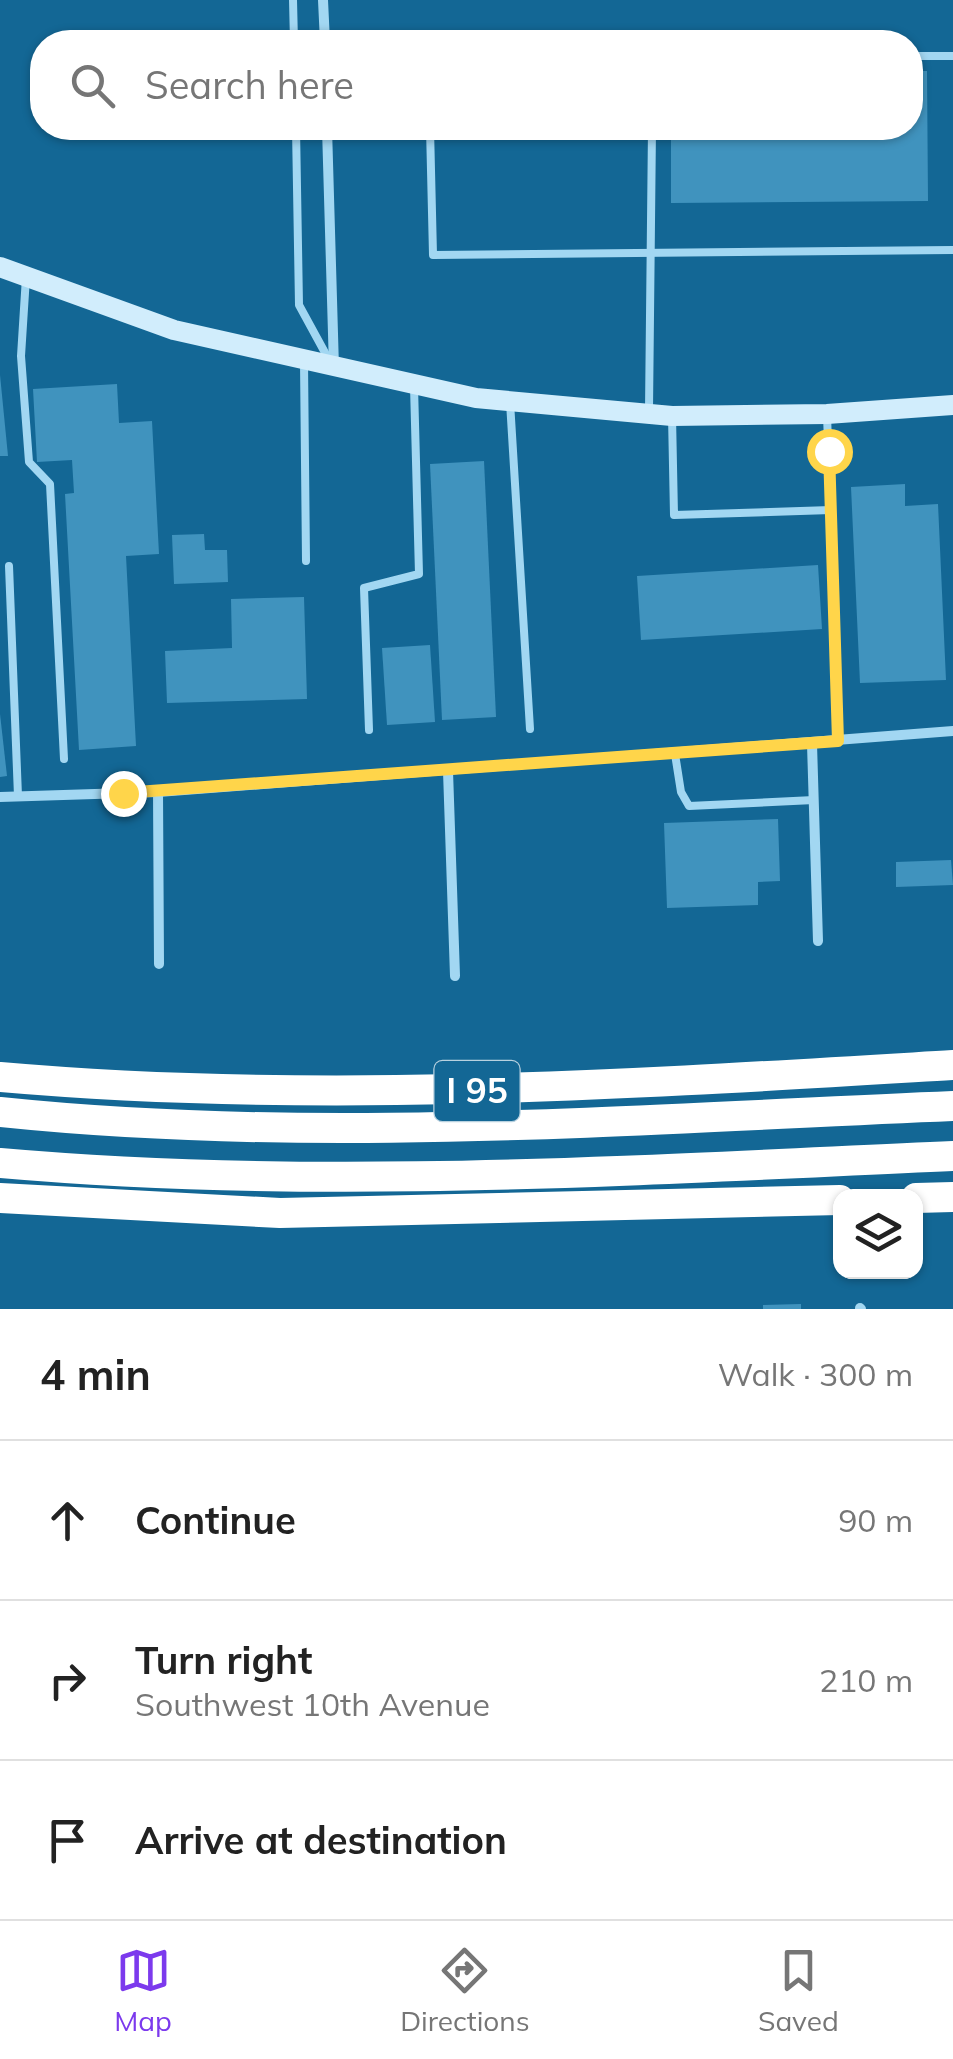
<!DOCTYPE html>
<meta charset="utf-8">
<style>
:root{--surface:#fff;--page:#f2f2f2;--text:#222;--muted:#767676;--line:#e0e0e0;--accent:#7c3aed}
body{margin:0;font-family:Mulish,sans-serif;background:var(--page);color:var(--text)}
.controls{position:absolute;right:30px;bottom:30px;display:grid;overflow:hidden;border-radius:20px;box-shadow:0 2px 8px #0004}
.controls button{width:90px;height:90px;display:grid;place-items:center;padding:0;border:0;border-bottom:2px solid var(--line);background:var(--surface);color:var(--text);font:50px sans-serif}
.stop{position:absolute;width:30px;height:30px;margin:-22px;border:8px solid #ffd54a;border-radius:50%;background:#fff}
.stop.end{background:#ffd54a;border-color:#fff;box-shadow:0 2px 10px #0008}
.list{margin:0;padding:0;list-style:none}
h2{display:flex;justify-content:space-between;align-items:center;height:130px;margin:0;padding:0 40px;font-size:42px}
h2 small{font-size:32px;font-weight:400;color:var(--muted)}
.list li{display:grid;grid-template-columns:65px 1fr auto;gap:30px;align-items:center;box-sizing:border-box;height:160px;padding:0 40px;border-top:2px solid var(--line)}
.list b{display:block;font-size:38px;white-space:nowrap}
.list p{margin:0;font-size:32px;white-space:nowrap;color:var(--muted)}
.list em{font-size:32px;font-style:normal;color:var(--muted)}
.icon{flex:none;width:55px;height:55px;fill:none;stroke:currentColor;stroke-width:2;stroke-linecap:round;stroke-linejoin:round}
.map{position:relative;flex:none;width:953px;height:1309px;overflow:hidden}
.search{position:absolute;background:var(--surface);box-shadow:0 2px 8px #0004;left:30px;right:30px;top:30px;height:110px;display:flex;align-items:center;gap:25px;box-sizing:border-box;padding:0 35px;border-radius:40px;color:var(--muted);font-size:38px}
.sheet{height:610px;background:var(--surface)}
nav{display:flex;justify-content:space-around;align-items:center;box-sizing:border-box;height:140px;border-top:2px solid var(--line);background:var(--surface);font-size:28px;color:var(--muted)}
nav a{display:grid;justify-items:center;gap:5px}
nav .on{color:var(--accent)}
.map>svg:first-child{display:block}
.building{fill:#4093be}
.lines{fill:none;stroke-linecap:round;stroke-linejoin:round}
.lane{stroke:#a2d7f2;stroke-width:8}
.street{stroke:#a2d7f2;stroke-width:10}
.secondary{stroke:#d1edfc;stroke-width:20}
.highway{stroke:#fff;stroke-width:30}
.route{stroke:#ffd54a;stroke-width:12}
.labels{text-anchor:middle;stroke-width:9;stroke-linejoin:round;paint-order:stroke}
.shield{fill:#136795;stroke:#b8d1df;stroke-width:2.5}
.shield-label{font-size:35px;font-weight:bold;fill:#fff}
</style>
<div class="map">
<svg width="953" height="1309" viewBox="0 0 953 1309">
<rect width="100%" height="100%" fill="#136795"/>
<g class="building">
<path d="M910,71H927L928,201L671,203V128H910Z"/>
<path d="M0,375L8,456H0Z"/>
<path d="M117,384L119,423L152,421L159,554L126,556L136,746L79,750L65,494L74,493L72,460L37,462L33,389Z"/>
<path d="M484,461L496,717L442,720L430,464Z"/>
<path d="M905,484V506L938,504L946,680L860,683L851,487Z"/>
<path d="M204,534L205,550H227L228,582L174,584L172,535Z"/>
<path d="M818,565L822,629L641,640L637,576Z"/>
<path d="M304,597L307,699L167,703L165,651L232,648L231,599Z"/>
<path d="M430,645L435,722L387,725L382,648Z"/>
<path d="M0,714L7,776L0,777Z"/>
<path d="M778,819L780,881L758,882V905L667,908L664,823Z"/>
<path d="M951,860L953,885L896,887V862Z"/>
<path d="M801,1304V1309H763V1305Z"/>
</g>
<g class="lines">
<g class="lane">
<path d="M293,0L294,42"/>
<path d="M910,56H953"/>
<path d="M296,128L299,305L329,360"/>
<path d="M430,128L433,255L953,250"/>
<path d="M26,277L21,356L29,462L50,484L64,759"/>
<path d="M304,362L306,561"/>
<path d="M510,402L530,729"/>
<path d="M649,410L652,128"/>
<path d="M827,414L838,741"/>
<path d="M672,416L674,515L831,510"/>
<path d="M9,566L18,796"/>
<path d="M369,730L364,588L419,574L414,386"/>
<path d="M675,754L681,792L689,806L814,800"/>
</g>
<g class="street">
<path d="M323,0L325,42"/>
<path d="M327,128L334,368"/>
<path d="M812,744L818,941"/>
<path d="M448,771L455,976"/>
<path d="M158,792L159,964"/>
<path d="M0,797L158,792L953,731"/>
<path d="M860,1308L861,1309"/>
</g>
<path class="secondary" d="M0,267L174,330L476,398L672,416L827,414L953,405"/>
<g class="highway">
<path d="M0,1077C319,1105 635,1084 953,1065"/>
<path d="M0,1112C316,1145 636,1119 953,1106"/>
<path d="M0,1163C318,1191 635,1170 953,1156"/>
<path d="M0,1198L280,1213L840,1200"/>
<path d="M916,1198L953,1197"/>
</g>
</g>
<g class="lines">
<path class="route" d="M123,793L838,741L829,451"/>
</g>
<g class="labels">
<rect class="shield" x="434.5" y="1061" width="85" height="60" rx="8"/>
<g class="shield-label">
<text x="477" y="1103">I 95</text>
</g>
</g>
</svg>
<div class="controls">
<button><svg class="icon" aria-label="layers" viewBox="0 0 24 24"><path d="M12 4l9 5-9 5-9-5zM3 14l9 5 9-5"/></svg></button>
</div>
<div class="stop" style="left:829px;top:451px"></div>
<div class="stop end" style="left:123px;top:793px"></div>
<div class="search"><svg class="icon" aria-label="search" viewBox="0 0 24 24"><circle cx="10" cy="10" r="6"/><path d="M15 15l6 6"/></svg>Search here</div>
</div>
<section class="sheet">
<h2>4 min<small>Walk · 300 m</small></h2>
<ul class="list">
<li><svg class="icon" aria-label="ahead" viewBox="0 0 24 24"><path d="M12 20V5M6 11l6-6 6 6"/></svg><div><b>Continue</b></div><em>90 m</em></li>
<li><svg class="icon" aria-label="right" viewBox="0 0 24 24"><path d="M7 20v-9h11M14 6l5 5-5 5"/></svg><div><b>Turn right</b><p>Southwest 10th Avenue</p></div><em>210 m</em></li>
<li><svg class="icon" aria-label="arrive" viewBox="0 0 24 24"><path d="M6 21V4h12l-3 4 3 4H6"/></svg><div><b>Arrive at destination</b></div></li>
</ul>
</section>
<nav>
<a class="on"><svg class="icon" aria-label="map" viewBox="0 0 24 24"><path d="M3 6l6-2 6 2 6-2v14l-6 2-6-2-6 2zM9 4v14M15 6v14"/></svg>Map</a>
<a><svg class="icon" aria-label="directions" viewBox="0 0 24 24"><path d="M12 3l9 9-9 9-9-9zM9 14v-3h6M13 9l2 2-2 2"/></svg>Directions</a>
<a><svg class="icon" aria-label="saved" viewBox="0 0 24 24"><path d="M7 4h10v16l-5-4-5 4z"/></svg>Saved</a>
</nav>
